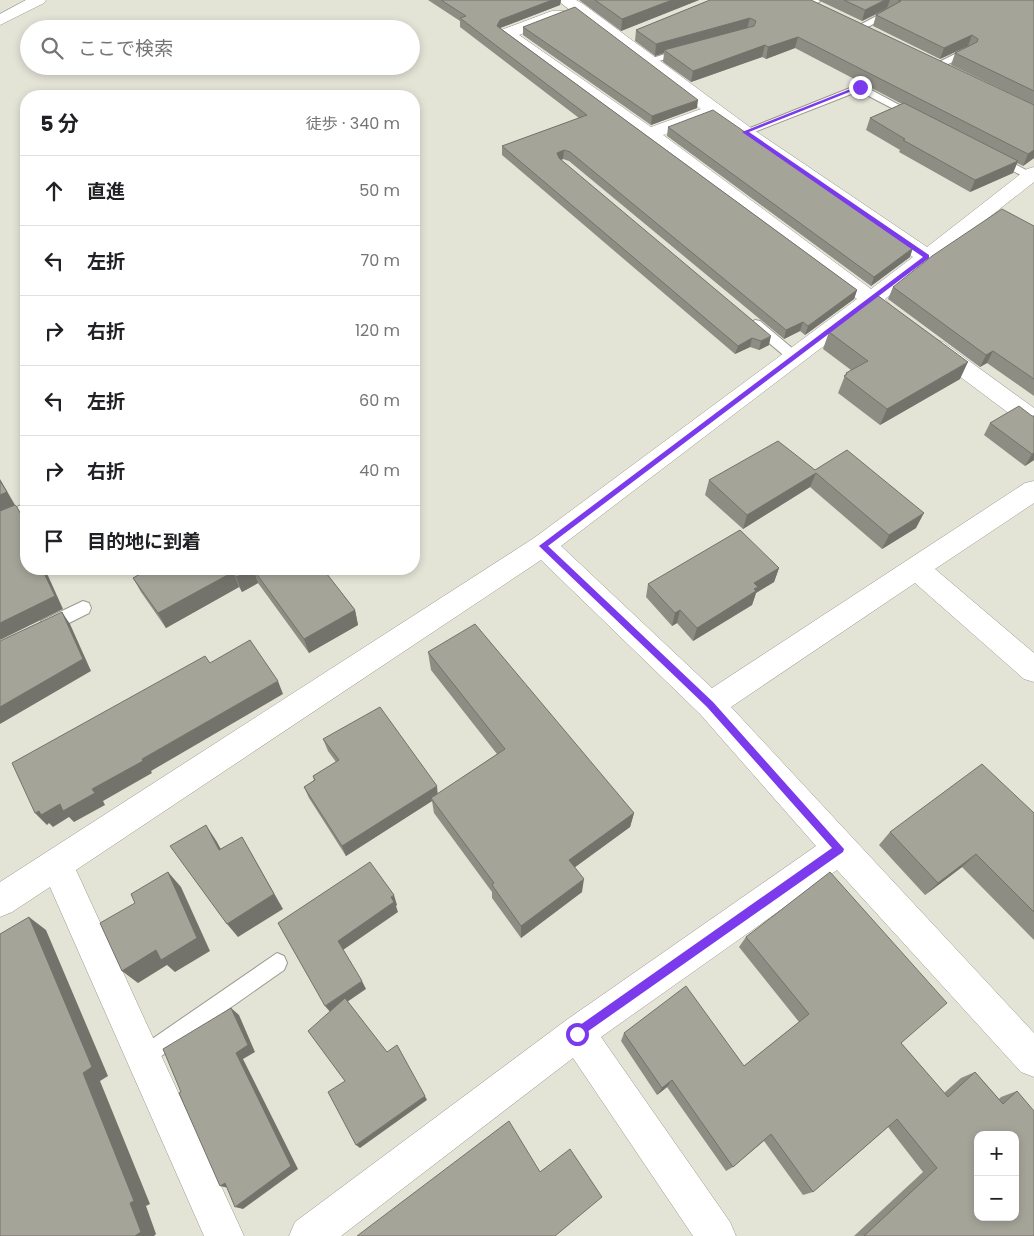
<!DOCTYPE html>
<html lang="ja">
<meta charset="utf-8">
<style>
:root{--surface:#fff;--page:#f6f6f6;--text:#202124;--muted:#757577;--line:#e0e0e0}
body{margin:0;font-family:Poppins,"Noto Sans JP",sans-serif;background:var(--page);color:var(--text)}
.controls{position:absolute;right:15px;bottom:15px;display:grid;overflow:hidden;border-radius:10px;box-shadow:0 2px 8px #0003}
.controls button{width:45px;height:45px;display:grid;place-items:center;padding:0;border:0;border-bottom:1px solid var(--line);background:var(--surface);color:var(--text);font:25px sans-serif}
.stop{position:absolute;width:15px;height:15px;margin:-11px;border:4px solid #7c3aed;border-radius:50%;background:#fff}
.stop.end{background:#7c3aed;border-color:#fff;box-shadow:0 1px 5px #0008}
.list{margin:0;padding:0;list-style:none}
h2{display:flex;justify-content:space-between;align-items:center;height:65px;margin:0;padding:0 20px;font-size:21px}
h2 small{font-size:16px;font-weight:400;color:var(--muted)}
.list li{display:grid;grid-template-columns:32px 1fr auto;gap:15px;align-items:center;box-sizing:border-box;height:70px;padding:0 20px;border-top:1px solid var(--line)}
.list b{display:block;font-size:19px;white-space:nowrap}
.list em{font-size:16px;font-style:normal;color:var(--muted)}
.icon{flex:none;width:28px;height:28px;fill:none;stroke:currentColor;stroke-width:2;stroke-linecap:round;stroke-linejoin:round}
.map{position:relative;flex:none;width:1034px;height:1236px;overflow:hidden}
.search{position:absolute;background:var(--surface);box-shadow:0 2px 8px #0003;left:20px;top:20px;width:400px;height:55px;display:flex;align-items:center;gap:12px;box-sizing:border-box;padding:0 18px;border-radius:28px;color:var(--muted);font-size:19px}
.panel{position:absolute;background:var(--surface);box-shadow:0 2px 8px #0003;left:20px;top:90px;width:400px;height:485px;border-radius:20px}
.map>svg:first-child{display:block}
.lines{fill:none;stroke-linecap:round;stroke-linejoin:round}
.service-casing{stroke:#99998e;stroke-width:2}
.minor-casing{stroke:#99998e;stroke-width:1}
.service{fill:#fff;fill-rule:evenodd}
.minor{fill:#fff;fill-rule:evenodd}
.wall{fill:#8e8d84}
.shaded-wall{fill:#74736b}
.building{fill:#a5a499;stroke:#74736b;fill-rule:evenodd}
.route{fill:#7c3aed}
</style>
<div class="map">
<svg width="1034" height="1236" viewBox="0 0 1034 1236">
<rect width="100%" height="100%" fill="#e3e3d6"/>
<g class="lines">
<defs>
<g id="service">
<path d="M810,0H822L813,6H807L805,4Z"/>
<path d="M888,10L896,12L862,30L854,28Z"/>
<path d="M684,48L689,51L688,53L648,64L643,61Z"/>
<path d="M967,48L972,51L971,53L940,68L931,66Z"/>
<path d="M860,84L920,116L919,118H911L859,91L749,134L745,135L740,132Z"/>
<path d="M997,155L1034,174V178H1026L993,160L991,158Z"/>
<path d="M755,320L760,321L798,353L800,356L798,359H788L750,327L749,324Z"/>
<path d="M26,503V515L0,527V514Z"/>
<path d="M83,601L89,603L91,608L89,613L53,631L47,633L41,631L39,626L41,621Z"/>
<path d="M277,953L284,956L287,963L284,970L150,1064L143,1068L136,1064L132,1057L136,1050Z"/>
</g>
<g id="minor">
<path d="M26,0H46L44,3L0,25V14Z"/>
<path d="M557,0H576L583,4L751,128L927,247L1027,169L1034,167V182L885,299L895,309L892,314L884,316L871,310L561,546L712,688L1025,483L1034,481V503L935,569L1034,653V682L1024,679L915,583L731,707L1034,1033V1077L1021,1072L837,870L601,1037L730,1222L736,1236H693L573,1058L341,1236H289L295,1222L565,1021L816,846L700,714L541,560L76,870L244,1236H204L50,887L12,912L0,917V882L534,538L857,299L642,138L499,34L501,30L552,11H564L566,14L564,17L519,35L651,127L701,109ZM712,117L739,136L913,257L871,289L663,135Z"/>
<path d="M935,339L943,342L1034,408V429L1026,426L927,352L924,347L927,342Z"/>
</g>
</defs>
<use href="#service" class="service-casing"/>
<use href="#minor" class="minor-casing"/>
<use href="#service" class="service"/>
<use href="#minor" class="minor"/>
</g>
<g class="wall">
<path d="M428,0H561L560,5L500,28L857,290L854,299L805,335L800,331L784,339L569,161L563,159L561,160L769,345L759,350L750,347L735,354L502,155V146L579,118L460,27V21Z"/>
<path d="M579,0H699L621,31Z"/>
<path d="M710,0L1034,105V158L1023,166L1017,163L1013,173L970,192L899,152L900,150L866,130L870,118L902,104L795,48L766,59L762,57L691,82L663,62L664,53L655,56L635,41L636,30Z"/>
<path d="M818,0H1034V105L951,65L955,53L968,46L940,59L873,26L876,15L888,9L862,21Z"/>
<path d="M523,27L697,108L651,125L523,35Z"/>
<path d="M668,127L910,257L871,286L667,136Z"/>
<path d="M1034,226V396L987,363L980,367L888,299L893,287Z"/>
<path d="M829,332L960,379L880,425L838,393L846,373L851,370L823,349Z"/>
<path d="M1032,416L1034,460L1025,466L984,435L990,423Z"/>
<path d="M815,470L916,528L882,549L810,487L743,529L705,495L709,480Z"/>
<path d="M779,568L774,582L756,593L752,605L693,641L677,623L672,626L646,597L648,584Z"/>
<path d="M149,569H323L355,610L358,625L309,653L258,583L242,592L239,587L166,628L141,592L133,578Z"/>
<path d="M428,652L634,813L630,827L575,867L582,892L521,938L492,898V892L434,813L432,801L346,856L309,798L304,787L314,780L313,776L336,762L328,751L323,739L438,794L497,754L431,670Z"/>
<path d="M1034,813V940L962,867L925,895L879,845L890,832Z"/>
<path d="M746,937L901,1043L944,1093L961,1078L975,1072L999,1099L1001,1097L1017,1091L1034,1236H854L923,1172L888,1127L813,1192L803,1195L764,1141L733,1167L726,1171L667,1087L657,1095L621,1041L624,1033L744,1066L799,1022L739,947Z"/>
</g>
<g class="shaded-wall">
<path d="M552,0H561L560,5L500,28L497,26L500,20Z"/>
<path d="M672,0H699L621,31L622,19Z"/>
<path d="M885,0H890L887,8L862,21L865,10Z"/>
<path d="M750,18L747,29L664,50V53L655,56L656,44Z"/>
<path d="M972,35L968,46L940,59L944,48Z"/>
<path d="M798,37L795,48L766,59L768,47Z"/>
<path d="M765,45L762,57L691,82L693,71Z"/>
<path d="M698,100L697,108L651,125L652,116Z"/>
<path d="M564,150L563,159L557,162V153Z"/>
<path d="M1034,150V158L1023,166L1028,154Z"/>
<path d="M1018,161L1013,173L970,192L975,180Z"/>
<path d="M913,248L910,257L871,286L874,277Z"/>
<path d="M857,290L854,299L805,335L808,326Z"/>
<path d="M803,322L800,331L784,339L786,330Z"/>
<path d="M771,336L769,345L759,350L761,341Z"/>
<path d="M752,338L750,347L735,354L738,346Z"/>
<path d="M993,351L987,363L980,367L986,355Z"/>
<path d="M968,362L960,379L880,425L887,409Z"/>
<path d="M1034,453V460L1025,466L1032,454Z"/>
<path d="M816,473L810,487L743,529L747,515Z"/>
<path d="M0,479L15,505L0,512Z"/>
<path d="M924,513L916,528L882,549L889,535Z"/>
<path d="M779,568L774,582L756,593L752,605L693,641L697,628L754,583Z"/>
<path d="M42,569H45L63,609L0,640V623Z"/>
<path d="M251,569H253L258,583L242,592L236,577Z"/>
<path d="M233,572L239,587L166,628L158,613Z"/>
<path d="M355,610L358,625L309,653L304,639Z"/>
<path d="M680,610L677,623L672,626L675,613Z"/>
<path d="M62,612L70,624L91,671L0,724V707Z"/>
<path d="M278,681L283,694L151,771L152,773L103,801L105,805L74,822L69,817L53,827L49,823L47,825L35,813L39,811L60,804L92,789L142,759Z"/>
<path d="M437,786L438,797L431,798L432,801L346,856L342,846Z"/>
<path d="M634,813L630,827L567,873L569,860Z"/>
<path d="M206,825L217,842L230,866L219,850Z"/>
<path d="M242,837L283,909L238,937L227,924Z"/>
<path d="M976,854L962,867L925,895L938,883Z"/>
<path d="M168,872L181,887L210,951L175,972L167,965L138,983L122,971Z"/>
<path d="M584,879L582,892L521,938V926Z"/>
<path d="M394,895L397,905L396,906L398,912L343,950L338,941Z"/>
<path d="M29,917L46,930L108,1076L100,1081L150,1204L146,1206L156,1234L154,1236H135L130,1203L83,1073Z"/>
<path d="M362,981L366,989L331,1013L325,1006Z"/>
<path d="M231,1008L239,1015L255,1052L243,1059L298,1169L243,1209L235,1207L236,1053Z"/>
<path d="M672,1080L667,1087L657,1095L662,1088Z"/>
<path d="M425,1096L427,1100L360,1148L356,1145Z"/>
<path d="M225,1183L229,1188L220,1186Z"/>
</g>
<g class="building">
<path d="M441,0H552L500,20L497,26L857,290L808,326L803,322L786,330L570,152L564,150L557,153L559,158L771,336L761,341L752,338L738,346L502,146L587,115L460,18L466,16Z"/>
<path d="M595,0H672L622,19Z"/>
<path d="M710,0H811L1034,105V150L1028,154L798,37L768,47L765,45L693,71L664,50L754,26L756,21L750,18L656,44L636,30Z"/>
<path d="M844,0H885L865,10Z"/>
<path d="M898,0H1034V91L955,53L977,42L978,39L972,35L944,48L876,15L901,1Z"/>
<path d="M575,7L698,100L652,116L523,27Z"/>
<path d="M904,103L1018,161L975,180L903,140L905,139L870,118Z"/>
<path d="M713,110L913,248L874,277L668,127Z"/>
<path d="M1002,209L1034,226V379L993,351L986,355L893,287L932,256Z"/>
<path d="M877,295L968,362L887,409L844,376L847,374L846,373L868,361L829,332Z"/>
<path d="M1019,406L1032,416H1034V453L1032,454L990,423Z"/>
<path d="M778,441L815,470L847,450L924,513L889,535L816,473L747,515L709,480Z"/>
<path d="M0,481L7,492L0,495Z"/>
<path d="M15,505L17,507L26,524V569H42L55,596L0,623V511Z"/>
<path d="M740,530L779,568L754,583L758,587L754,589L756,591L697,628L680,610L675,613L648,584Z"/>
<path d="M149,569H251L236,577L233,572L158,613L133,578Z"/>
<path d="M253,569H323L355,610L304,639Z"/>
<path d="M62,612L83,659L0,707V641Z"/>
<path d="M475,624L634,813L569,860L584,879L521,926L492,885L494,883L431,798L505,749L428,652Z"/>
<path d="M250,640L278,681L142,759L143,761L92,789L95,793L63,811L60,804L41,815L39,811L35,813L12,763L205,656L210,663Z"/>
<path d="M380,707L437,786L342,846L304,787L315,780L313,776L339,760L323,739Z"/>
<path d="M982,764L1034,813V912L976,854L938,883L890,832Z"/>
<path d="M206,825L219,850L242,837L274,894L227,924L170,846Z"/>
<path d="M370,862L394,895L391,897L394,902L338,941L362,981L325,1006L278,923Z"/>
<path d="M168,872L197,938L161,960L156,950L122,971L100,923L135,903L131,894Z"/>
<path d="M830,872L947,1003L901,1043L948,1097L975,1072L1003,1104L1017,1091L1034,1111V1236H864L937,1168L897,1119L813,1192L771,1134L733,1167L672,1080L662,1088L624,1033L686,986L744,1066L809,1014L746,937ZM978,1135H1015V1217H978Z"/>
<path d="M29,917L92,1067L83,1073L134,1201L130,1203L141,1232L135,1236H0V934Z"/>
<path d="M345,998L387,1052L397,1045L425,1096L356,1145L328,1092L345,1081L308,1031Z"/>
<path d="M231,1008L248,1045L236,1053L291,1166L235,1207L225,1183L220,1186L179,1093L181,1092L163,1049Z"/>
<path d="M509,1121L540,1172L570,1149L602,1197L555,1236H357Z"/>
</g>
<path class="route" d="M858,86L862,87L749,132L929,255V258L548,546L713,702L844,849L843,852L577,1039L571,1034L573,1030L832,848L707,707L539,546L923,257L742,132Z"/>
</svg>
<div class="controls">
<button>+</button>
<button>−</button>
</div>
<div class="stop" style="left:577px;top:1034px"></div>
<div class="stop end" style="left:860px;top:87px"></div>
<div class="search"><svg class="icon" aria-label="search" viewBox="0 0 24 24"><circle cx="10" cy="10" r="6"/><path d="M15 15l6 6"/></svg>ここで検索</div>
<section class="panel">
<h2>5 分<small>徒歩 · 340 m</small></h2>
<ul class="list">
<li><svg class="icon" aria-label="ahead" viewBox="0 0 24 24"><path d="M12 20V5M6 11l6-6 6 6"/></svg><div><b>直進</b></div><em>50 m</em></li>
<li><svg class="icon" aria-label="left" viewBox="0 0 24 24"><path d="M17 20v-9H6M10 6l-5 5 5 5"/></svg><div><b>左折</b></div><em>70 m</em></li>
<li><svg class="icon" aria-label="right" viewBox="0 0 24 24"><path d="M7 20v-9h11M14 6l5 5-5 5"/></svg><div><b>右折</b></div><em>120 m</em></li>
<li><svg class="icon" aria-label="left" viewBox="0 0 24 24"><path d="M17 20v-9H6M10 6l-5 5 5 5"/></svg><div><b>左折</b></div><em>60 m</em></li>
<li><svg class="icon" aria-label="right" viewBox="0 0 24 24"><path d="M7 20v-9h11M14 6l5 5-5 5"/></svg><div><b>右折</b></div><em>40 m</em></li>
<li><svg class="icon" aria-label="arrive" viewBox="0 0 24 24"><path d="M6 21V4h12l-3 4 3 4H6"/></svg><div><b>目的地に到着</b></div></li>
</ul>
</section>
</div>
